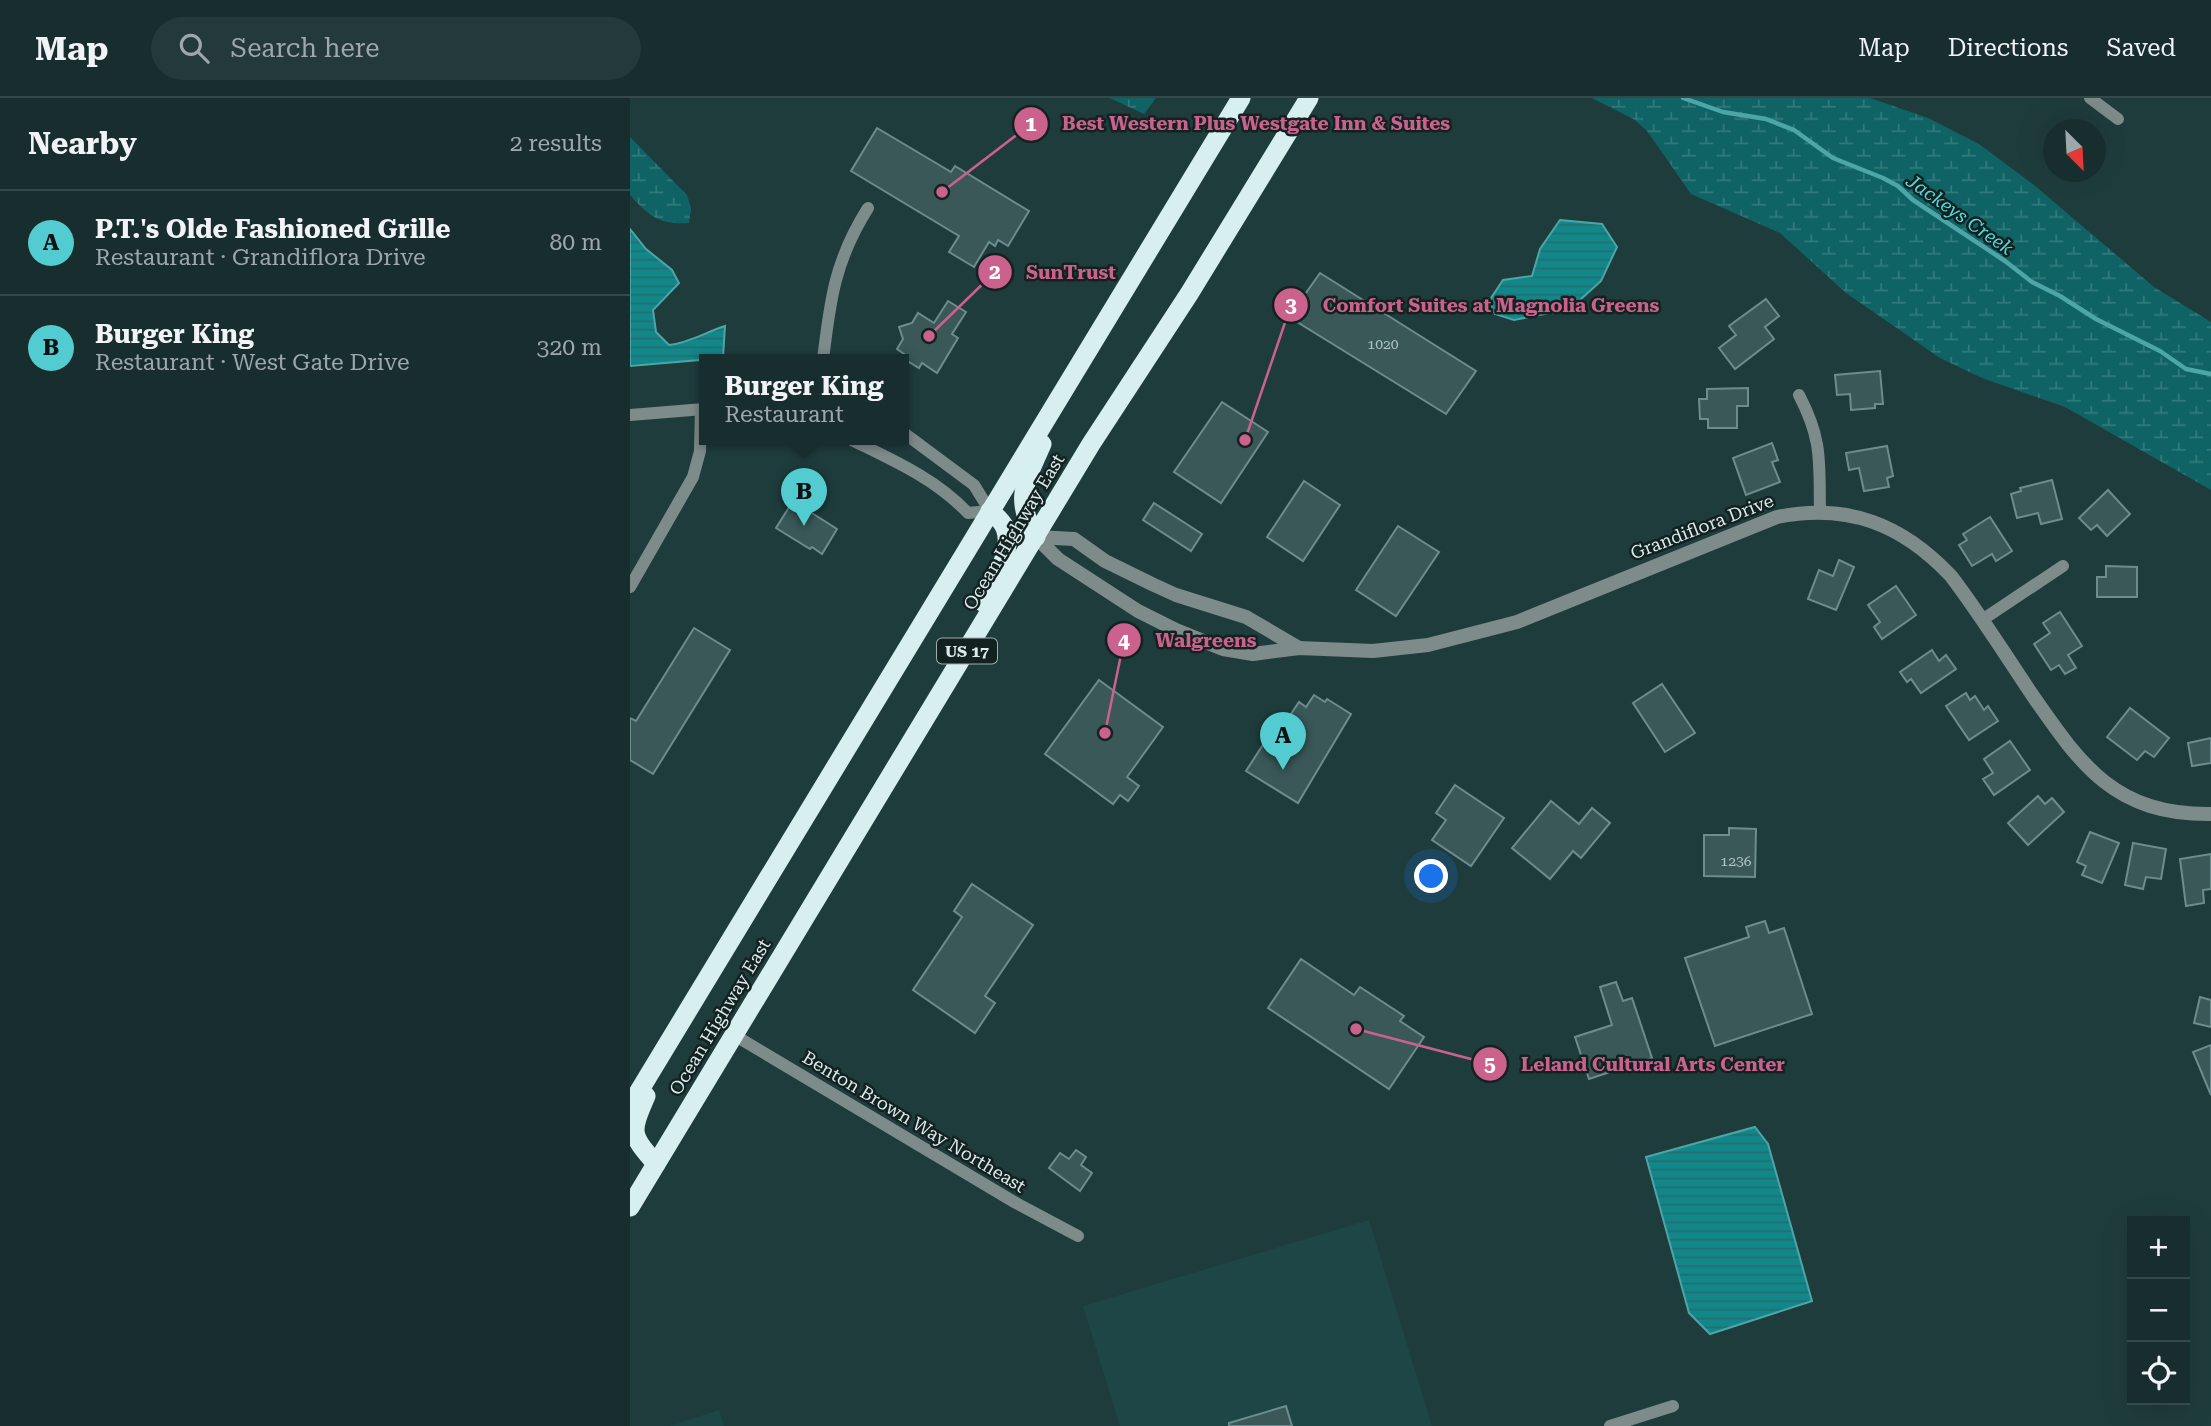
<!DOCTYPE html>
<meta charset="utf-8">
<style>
:root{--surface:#172d2e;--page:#24393a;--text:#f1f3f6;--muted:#9ea8aa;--line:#36494a;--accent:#52ccd0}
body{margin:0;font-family:"Roboto Serif",serif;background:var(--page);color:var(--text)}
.controls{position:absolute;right:21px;bottom:21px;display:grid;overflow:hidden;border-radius:0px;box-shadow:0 7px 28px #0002}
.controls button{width:63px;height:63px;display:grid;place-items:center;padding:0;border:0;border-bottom:2px solid var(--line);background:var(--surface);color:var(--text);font:35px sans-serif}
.compass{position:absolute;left:1413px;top:21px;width:63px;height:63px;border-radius:50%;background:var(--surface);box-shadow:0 7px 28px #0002;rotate:156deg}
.you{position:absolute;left:802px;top:779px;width:24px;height:24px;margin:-18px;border:5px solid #fff;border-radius:50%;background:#1a73e8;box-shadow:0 0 0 10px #1a73e833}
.badge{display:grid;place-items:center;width:46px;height:46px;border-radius:50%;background:var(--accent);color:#111;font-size:23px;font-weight:700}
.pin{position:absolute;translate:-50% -58px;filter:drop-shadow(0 2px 4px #0008)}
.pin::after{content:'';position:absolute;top:37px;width:24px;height:21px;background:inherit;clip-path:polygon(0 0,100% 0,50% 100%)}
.popup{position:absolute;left:69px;top:256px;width:210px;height:91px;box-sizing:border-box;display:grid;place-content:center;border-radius:0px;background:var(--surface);filter:drop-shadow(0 2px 5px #0005);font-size:23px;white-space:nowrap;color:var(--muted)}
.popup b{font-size:26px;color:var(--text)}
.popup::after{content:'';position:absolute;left:50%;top:100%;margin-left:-14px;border:14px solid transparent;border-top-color:var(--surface)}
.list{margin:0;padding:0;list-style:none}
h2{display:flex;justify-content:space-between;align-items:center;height:91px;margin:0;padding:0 28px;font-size:30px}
h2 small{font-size:23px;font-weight:400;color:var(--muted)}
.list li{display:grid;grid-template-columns:46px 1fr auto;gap:21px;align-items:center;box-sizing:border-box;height:105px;padding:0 28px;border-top:2px solid var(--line)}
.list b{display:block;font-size:26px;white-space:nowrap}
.list p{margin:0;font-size:23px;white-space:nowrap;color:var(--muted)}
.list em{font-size:23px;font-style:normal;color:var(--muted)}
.icon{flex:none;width:38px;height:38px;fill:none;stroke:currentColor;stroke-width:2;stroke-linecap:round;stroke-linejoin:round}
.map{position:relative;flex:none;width:1581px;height:1328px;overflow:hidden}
header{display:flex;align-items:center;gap:42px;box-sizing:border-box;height:98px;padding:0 35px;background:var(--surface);border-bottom:2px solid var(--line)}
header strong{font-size:33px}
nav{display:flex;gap:38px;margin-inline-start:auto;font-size:24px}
.search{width:490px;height:63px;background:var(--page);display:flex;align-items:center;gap:18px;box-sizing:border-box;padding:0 24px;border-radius:38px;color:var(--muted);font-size:26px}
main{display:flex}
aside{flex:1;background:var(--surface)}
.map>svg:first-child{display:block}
.built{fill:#1e4647}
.wetland{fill:url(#wetland-marsh)}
.water{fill:url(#water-rules);stroke:#4da5a7;stroke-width:2}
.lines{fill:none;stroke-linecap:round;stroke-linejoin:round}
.stream{stroke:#4da5a7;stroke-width:4.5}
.building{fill:#3a5858;stroke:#6d8c8d;stroke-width:2}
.minor{stroke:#7e8b8b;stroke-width:12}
.tertiary{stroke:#7e8b8b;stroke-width:14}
.trunk{stroke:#d7efef;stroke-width:19}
.labels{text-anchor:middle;stroke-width:5;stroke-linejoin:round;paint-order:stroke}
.number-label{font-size:14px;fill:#b1c6c6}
.shield{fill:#142121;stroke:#9eaeae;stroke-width:2}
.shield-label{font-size:16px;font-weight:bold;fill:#d9eaea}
.street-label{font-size:18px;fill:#d9eaea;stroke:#142121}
.water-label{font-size:19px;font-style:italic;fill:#4fdade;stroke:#142121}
.leader{fill:none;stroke:#ca628d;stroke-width:2.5}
.callout-dot{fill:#ca628d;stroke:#142121;stroke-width:2.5}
.mark-label{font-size:21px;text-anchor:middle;font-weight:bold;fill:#fff}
.callout-label{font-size:19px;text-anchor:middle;font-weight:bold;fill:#ca628d;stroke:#142121;stroke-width:5;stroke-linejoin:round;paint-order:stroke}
</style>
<header>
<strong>Map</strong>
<div class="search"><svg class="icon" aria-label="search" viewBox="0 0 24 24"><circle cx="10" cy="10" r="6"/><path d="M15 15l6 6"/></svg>Search here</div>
<nav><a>Map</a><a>Directions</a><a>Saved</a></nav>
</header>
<main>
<aside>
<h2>Nearby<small>2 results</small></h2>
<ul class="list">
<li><span class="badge">A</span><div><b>P.T.'s Olde Fashioned Grille</b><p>Restaurant · Grandiflora Drive</p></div><em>80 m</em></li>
<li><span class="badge">B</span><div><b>Burger King</b><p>Restaurant · West Gate Drive</p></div><em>320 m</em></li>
</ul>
</aside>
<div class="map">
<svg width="1581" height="1328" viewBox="0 0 1581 1328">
<defs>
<pattern id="wetland-marsh" width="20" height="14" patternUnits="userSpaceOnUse" patternTransform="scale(1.75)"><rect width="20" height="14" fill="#0f6365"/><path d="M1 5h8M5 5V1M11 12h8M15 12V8" fill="none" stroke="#317a7b"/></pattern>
<pattern id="water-rules" width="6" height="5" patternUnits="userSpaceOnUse" patternTransform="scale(1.75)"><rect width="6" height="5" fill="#11878a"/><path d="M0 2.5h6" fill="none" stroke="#246d6f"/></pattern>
</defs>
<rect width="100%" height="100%" fill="#1f3c3d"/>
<g class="built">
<path d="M739,1122L802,1328H490L453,1208Z"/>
<path d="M89,1312L94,1328H40Z"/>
</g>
<g class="wetland">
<path d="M480,0H526L514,16Z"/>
<path d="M962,0H1240L1298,20L1349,46L1404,87L1524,189L1581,224V392L1435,309L1352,280L1310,260L1216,195L1150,135L1061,96L1017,33L1005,22Z"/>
<path d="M0,39L57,97L61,110L59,125C29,127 19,118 0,97Z"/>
</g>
<g class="water">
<path d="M930,122L972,126L987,149L971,183L940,211L884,222L865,216L859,203L873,182L902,178L910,151Z"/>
<path d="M0,131L16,151L42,172L49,185L23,212L26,234L39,247C59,245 76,234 95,228L93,260L0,268Z"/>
<path d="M1125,1029L1138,1046L1182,1203L1080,1236L1059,1215L1016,1059Z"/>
</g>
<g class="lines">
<path class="stream" d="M1053,0L1093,14L1136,21L1164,32L1203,60L1253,80L1268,88L1283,102L1375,163L1402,184L1430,198L1466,221L1530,253L1556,271L1581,276"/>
</g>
<g class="building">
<path d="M247,30L321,74L325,68L399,113L378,148L368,142L365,148L359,144L344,169L319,154L329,138L221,73Z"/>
<path d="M690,175L846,273L816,316L659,219Z"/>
<path d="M1136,201L1149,218L1135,229L1144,241L1105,271L1089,250L1106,237L1099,228Z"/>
<path d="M318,203L336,214L322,236L328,240L307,275L292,265L289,270L271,259L274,256L267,251L273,241L269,229L282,225L288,215L304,225Z"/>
<path d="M1250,273L1253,306H1245V310L1221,312L1220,296L1207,297L1205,277Z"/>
<path d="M1118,290V308H1107V330H1078V321H1070L1069,301H1077V291Z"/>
<path d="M592,304L638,334L591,405L544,374Z"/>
<path d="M1142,345L1148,362L1142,364L1150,384L1116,397L1103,360Z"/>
<path d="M1257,348L1263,378L1257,380L1259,389L1234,393L1229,370L1219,372L1216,355Z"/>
<path d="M1422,382L1432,421L1411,426L1408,415L1387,420L1381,396L1391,393L1390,390Z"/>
<path d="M674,383L710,407L673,463L637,439Z"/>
<path d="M1478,392L1500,416L1477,438L1467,427L1461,432L1449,420Z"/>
<path d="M163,403L207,431L192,456L182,449L180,451L146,430Z"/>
<path d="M524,405L572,436L561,453L513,422Z"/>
<path d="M1360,419L1382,453L1366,463L1362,456L1342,468L1329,447L1337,442L1333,436Z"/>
<path d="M768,428L809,454L766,518L726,492Z"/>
<path d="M1209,462L1224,469L1206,512L1178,501L1189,472L1203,478Z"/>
<path d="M1476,468L1507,469V499H1467V479H1476Z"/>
<path d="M1266,488L1286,517L1252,541L1244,529L1250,524L1238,507Z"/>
<path d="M1430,514L1452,548L1438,557L1446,570L1435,576L1429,567L1421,572L1404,546L1420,535L1413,525Z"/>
<path d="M64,530L100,552L23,676L0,662V620L6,623Z"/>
<path d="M1302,552L1309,563L1316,557L1326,571L1291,595L1281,581L1277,584L1270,574Z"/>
<path d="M469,582L533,629L497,679L509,688L498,703L490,697L483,706L415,656Z"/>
<path d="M1032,586L1065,635L1035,654L1003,605Z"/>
<path d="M1336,595L1340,602L1345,598L1354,612L1358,608L1368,623L1339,642L1316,608Z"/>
<path d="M684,597L695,604L697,601L721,616L668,705L616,673L638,639L652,648L667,624L659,619L669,604L676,609Z"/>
<path d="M1500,610L1539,640L1524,659L1515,653L1507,662L1477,639Z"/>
<path d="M1581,640V665L1562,668L1558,645Z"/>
<path d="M1380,643L1400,672L1364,697L1353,681L1363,675L1354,661Z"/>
<path d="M825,687L874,720L841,768L802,742L816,722L806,715Z"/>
<path d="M1408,698L1415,706L1422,700L1434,714L1398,747L1378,725Z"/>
<path d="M921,703L949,726L962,710L980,725L951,760L943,753L920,781L882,750Z"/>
<path d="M1099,730L1126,731L1125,779L1074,778V737H1099Z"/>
<path d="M1460,734L1489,745L1472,785L1452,777L1456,768L1447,764Z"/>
<path d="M1503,745L1536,751L1531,781L1516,779L1513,791L1495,787Z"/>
<path d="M1581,756V791L1573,792L1574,805L1556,808L1550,761Z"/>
<path d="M342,786L403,827L355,898L365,905L345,935L283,892L332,819L324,813Z"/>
<path d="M1135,823L1139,835L1154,830L1182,916L1085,948L1055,860L1119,839L1116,829Z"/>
<path d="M671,861L724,897L730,889L774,918L770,923L794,939L759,991L638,910Z"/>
<path d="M986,884L993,903L1002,900L1022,960L959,981L945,939L982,927L970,889Z"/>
<path d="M1570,899L1581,902V929L1564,925Z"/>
<path d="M1581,947V997L1563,954Z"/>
<path d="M446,1052L456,1059L451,1067L462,1075L450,1093L419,1070L430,1055L439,1061Z"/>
<path d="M656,1308L662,1328H599V1325Z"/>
</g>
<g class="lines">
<g class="minor">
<path d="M1460,0L1488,21"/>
<path d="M193,262C200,202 205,162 238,110"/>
<path d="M1169,297C1193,343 1189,364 1190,414"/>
<path d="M0,317L74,311"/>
<path d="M222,342C263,362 306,381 338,415L360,413L344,387L274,335"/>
<path d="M0,489L63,379L70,353L71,312"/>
<path d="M1352,522L1433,468"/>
<path d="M104,937L386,1105L448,1138"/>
<path d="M980,1328L1043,1308"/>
</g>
<g class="tertiary">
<path d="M406,439L428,461L508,513L546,532L593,551L623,556L669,550L743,553L798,547L887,524L1147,419C1218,405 1272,426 1321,478C1350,516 1376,558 1403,598C1452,669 1486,717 1581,716"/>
<path d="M406,439L444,441L475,463L524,487L546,497L616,519L669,550"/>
</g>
<g class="trunk">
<path d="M406,439C383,400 396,383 412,346"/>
<path d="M354,505C363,484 384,453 375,430C372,422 365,418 360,413"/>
<path d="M16,998C0,1035 0,1036 26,1066"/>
<path d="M0,1008L611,0"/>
<path d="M0,1109L461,346L559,196L679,0"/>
</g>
</g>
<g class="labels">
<g class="number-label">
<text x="753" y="251">1020</text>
<text x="1106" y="768">1236</text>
</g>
<rect class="shield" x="307" y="540.5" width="60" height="25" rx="5"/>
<g class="shield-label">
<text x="337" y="559">US 17</text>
</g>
<g class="street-label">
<text transform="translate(1072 429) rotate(-21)" y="6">Grandiflora Drive</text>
<text transform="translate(384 434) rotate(-59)" y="6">Ocean Highway East</text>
<text transform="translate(90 919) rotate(-59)" y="6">Ocean Highway East</text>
<text transform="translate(284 1024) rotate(31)" y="6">Benton Brown Way Northeast</text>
</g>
<g class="water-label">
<text transform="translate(1330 116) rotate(35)" y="7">Jackeys Creek</text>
</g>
</g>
<path class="leader" d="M312 94L401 26M299 238L365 174M615 342L661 207M475 635L494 542M726 931L860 966"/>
<g class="callout-dot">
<circle cx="312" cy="94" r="7"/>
<circle cx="299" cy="238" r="7"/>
<circle cx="615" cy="342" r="7"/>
<circle cx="475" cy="635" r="7"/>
<circle cx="726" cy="931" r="7"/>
<circle cx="401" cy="26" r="18"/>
<circle cx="365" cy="174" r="18"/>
<circle cx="661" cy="207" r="18"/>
<circle cx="494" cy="542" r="18"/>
<circle cx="860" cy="966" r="18"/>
</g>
<g class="mark-label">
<text x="401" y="33">1</text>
<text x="365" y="181">2</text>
<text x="661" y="214">3</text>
<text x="494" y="550">4</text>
<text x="860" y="973">5</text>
</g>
<g class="callout-label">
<text x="626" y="32">Best Western Plus Westgate Inn &amp; Suites</text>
<text x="441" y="181">SunTrust</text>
<text x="861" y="214">Comfort Suites at Magnolia Greens</text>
<text x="576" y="549">Walgreens</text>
<text x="1023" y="973">Leland Cultural Arts Center</text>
</g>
</svg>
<div class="controls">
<button>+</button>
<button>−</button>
<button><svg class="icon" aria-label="locate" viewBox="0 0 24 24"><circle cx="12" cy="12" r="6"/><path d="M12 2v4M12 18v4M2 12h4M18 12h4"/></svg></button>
</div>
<svg class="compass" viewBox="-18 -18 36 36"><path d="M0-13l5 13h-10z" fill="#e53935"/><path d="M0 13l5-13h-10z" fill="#9ea8aa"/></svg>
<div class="you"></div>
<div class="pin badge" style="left:653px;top:672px">A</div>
<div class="pin badge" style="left:174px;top:428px">B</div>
<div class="popup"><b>Burger King</b>Restaurant</div>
</div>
</main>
